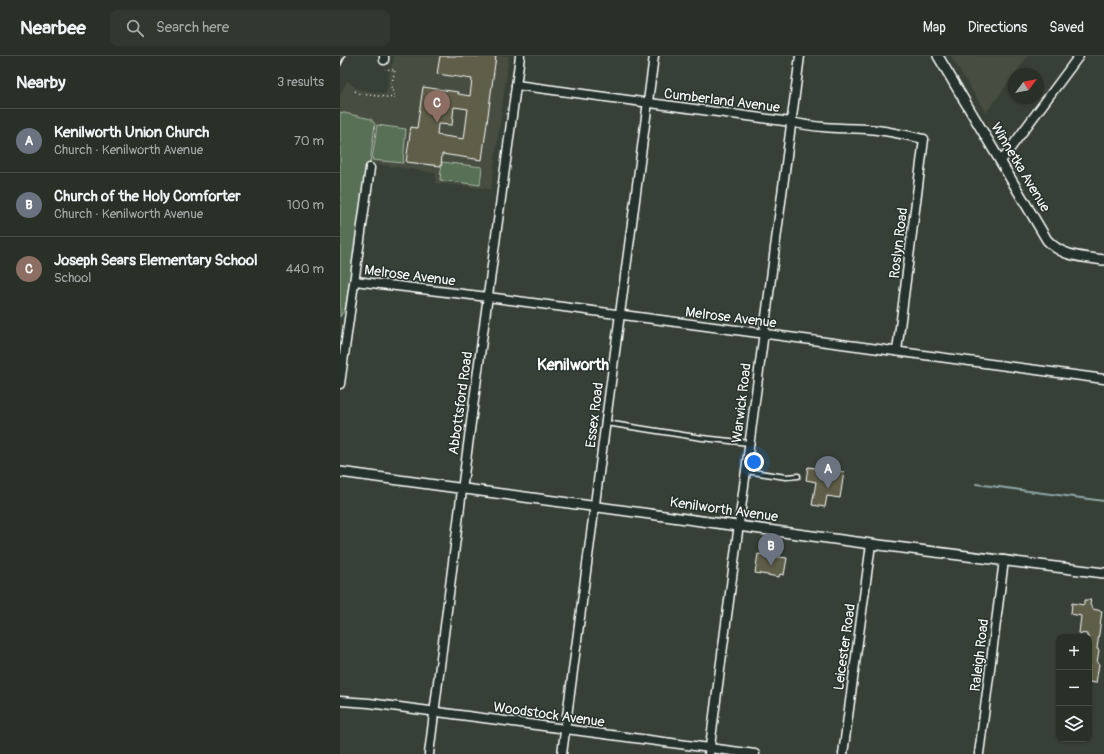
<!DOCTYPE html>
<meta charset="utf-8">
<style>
:root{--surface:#293028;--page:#313830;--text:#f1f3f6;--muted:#a5a9a8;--line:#454b45;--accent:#95b2f1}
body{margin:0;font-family:Pangolin,sans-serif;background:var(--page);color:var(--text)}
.controls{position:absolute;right:12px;bottom:12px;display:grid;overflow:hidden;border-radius:8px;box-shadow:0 1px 3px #0004}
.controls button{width:36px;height:36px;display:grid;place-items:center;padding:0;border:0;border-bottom:1px solid var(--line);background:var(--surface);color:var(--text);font:20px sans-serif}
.compass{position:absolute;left:668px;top:12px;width:36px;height:36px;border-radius:50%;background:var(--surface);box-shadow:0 1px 3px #0004;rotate:58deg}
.you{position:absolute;left:414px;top:406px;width:14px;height:14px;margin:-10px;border:3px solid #fff;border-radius:50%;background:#1a73e8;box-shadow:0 0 0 6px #1a73e833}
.badge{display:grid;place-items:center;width:26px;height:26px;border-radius:50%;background:var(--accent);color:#fff;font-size:13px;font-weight:700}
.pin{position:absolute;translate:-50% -33px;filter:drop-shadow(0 1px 2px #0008)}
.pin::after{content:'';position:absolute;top:21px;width:14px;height:12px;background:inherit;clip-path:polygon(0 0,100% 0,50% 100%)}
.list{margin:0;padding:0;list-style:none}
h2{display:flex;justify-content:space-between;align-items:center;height:52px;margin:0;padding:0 16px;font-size:17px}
h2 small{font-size:13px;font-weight:400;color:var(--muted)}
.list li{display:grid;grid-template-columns:26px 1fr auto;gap:12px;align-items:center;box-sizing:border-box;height:64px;padding:0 16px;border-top:1px solid var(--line)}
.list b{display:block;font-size:15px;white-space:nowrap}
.list p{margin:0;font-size:13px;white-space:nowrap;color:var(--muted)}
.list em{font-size:13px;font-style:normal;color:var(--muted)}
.icon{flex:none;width:22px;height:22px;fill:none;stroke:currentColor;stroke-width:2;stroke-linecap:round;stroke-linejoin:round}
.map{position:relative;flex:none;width:764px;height:698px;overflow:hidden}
header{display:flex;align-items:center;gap:24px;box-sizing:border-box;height:56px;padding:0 20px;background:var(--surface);border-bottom:1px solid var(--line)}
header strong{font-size:19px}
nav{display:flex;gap:22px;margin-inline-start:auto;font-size:14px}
.search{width:280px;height:36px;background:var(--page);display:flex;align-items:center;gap:10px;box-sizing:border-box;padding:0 14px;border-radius:8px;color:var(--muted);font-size:15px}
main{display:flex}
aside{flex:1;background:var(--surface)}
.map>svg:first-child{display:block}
.built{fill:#474d40}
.green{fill:#587055;stroke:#acb8aa}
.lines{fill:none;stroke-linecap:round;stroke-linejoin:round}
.stream{stroke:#91a7a8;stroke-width:2}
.building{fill:#5f5e4a;stroke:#fff;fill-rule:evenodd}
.service-casing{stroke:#fff;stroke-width:7}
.minor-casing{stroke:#fff;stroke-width:11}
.tertiary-casing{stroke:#fff;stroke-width:12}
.path{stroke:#fff;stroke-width:1.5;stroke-dasharray:1 3;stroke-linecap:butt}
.service{stroke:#26332d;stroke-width:4}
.minor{stroke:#26332d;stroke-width:8}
.tertiary{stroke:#26332d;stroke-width:9}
.rail{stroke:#fff;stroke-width:2}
.labels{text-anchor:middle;stroke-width:3;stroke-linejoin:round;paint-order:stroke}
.street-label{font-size:14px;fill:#fff;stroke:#26332d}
.quarter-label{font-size:16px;font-weight:bold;fill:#fff;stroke:#26332d}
</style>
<header>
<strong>Nearbee</strong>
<div class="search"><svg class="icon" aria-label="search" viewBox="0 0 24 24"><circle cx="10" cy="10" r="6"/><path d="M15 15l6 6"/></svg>Search here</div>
<nav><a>Map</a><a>Directions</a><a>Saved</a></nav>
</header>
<main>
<aside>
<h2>Nearby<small>3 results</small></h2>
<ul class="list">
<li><span class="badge" style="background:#6b7280">A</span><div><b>Kenilworth Union Church</b><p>Church · Kenilworth Avenue</p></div><em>70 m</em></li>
<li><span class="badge" style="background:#6b7280">B</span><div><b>Church of the Holy Comforter</b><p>Church · Kenilworth Avenue</p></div><em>100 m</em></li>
<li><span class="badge" style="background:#8d6e63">C</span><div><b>Joseph Sears Elementary School</b><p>School</p></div><em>440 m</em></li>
</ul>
</aside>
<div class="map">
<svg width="764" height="698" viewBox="0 0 764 698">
<rect width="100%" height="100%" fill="#374036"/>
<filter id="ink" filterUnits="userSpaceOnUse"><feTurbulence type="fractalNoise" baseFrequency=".025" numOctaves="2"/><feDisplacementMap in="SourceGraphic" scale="8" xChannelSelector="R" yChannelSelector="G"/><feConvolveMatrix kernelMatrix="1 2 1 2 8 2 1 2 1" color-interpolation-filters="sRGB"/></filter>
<g filter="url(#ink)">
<g class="built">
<path d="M54,0H169L151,133L95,127L96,117L30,107L35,68L31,63L0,56V39L7,25L18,33L46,38L51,9L53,7Z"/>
<path d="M611,0H688L646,57Z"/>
</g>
<g class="green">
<path d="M0,56L31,63L35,68L30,107L5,253L0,261Z"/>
<path d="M37,69L66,73L63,107L32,104Z"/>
<path d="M102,106L142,111L140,129L100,124Z"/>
</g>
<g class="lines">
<path class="stream" d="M636,428L764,445"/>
</g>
<g class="building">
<path d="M100,0H156L142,104L102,98L101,110L66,106L71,71L77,72L83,31L118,36V38L130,40L132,23L97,18ZM114,51L128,53L124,83L97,79L98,68L112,69Z"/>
<path d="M468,411L504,416L500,442L487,440L485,451L472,449L476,426L466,424Z"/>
<path d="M418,498L447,502L444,519L440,518L439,521L415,517Z"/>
<path d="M744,544H751L750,549L753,553L762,555L757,593L759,594L757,607L759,608L756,627L749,626V581H747V578L739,577L741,560L731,558L732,547L744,549Z"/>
</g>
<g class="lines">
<defs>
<g id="service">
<path d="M266,367L362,382L409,387"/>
<path d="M406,415L446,421L458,420"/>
</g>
<g id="minor">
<path d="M44,4V0"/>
<path d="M176,29L451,66C476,72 501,72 526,73C546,74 565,79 584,83L557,295"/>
<path d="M661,105L739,0"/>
<path d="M15,225L148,241L764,323"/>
<path d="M0,328L30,112"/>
<path d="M0,645L29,647L415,698"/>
<path d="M89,698L122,434L180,0"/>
<path d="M222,698L314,0"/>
<path d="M369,698L460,0"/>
<path d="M503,698L531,488"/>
<path d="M639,698L664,504"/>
</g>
<g id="tertiary">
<path d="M598,0L707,184C722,201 743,201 764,204"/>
<path d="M0,416L531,488L764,517"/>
</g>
</defs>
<use href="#service" class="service-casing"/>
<use href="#minor" class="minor-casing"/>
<use href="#tertiary" class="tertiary-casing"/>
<path class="path" d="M15,35L20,38L55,42L51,30L55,14L45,13"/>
<use href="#service" class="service"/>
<use href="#minor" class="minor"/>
<use href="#tertiary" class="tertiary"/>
<path class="rail" d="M0,10L5,0"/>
</g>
</g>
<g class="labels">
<g class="street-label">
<text transform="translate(382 44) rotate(7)" y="5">Cumberland Avenue</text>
<text transform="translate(681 111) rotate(59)" y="5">Winnetka Avenue</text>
<text transform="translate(558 187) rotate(-83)" y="5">Roslyn Road</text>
<text transform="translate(70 219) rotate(7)" y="5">Melrose Avenue</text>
<text transform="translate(391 261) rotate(7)" y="5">Melrose Avenue</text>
<text transform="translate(120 347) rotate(-82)" y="5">Abbottsford Road</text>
<text transform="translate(401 347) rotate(-83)" y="5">Warwick Road</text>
<text transform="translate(254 359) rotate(-83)" y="5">Essex Road</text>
<text transform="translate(384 453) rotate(8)" y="5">Kenilworth Avenue</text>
<text transform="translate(504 591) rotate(-82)" y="5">Leicester Road</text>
<text transform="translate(639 599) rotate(-83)" y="5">Raleigh Road</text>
<text transform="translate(209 658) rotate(8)" y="5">Woodstock Avenue</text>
</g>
<g class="quarter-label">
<text x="233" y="314">Kenilworth</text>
</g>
</g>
</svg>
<div class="controls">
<button>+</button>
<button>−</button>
<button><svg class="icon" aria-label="layers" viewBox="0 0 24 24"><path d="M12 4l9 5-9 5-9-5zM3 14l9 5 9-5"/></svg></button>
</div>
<svg class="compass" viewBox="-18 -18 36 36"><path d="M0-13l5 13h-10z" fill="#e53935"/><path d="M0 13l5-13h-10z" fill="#a5a9a8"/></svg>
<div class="you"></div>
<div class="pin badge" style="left:488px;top:433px;background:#6b7280">A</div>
<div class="pin badge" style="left:431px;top:510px;background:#6b7280">B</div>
<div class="pin badge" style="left:97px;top:67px;background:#8d6e63">C</div>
</div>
</main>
